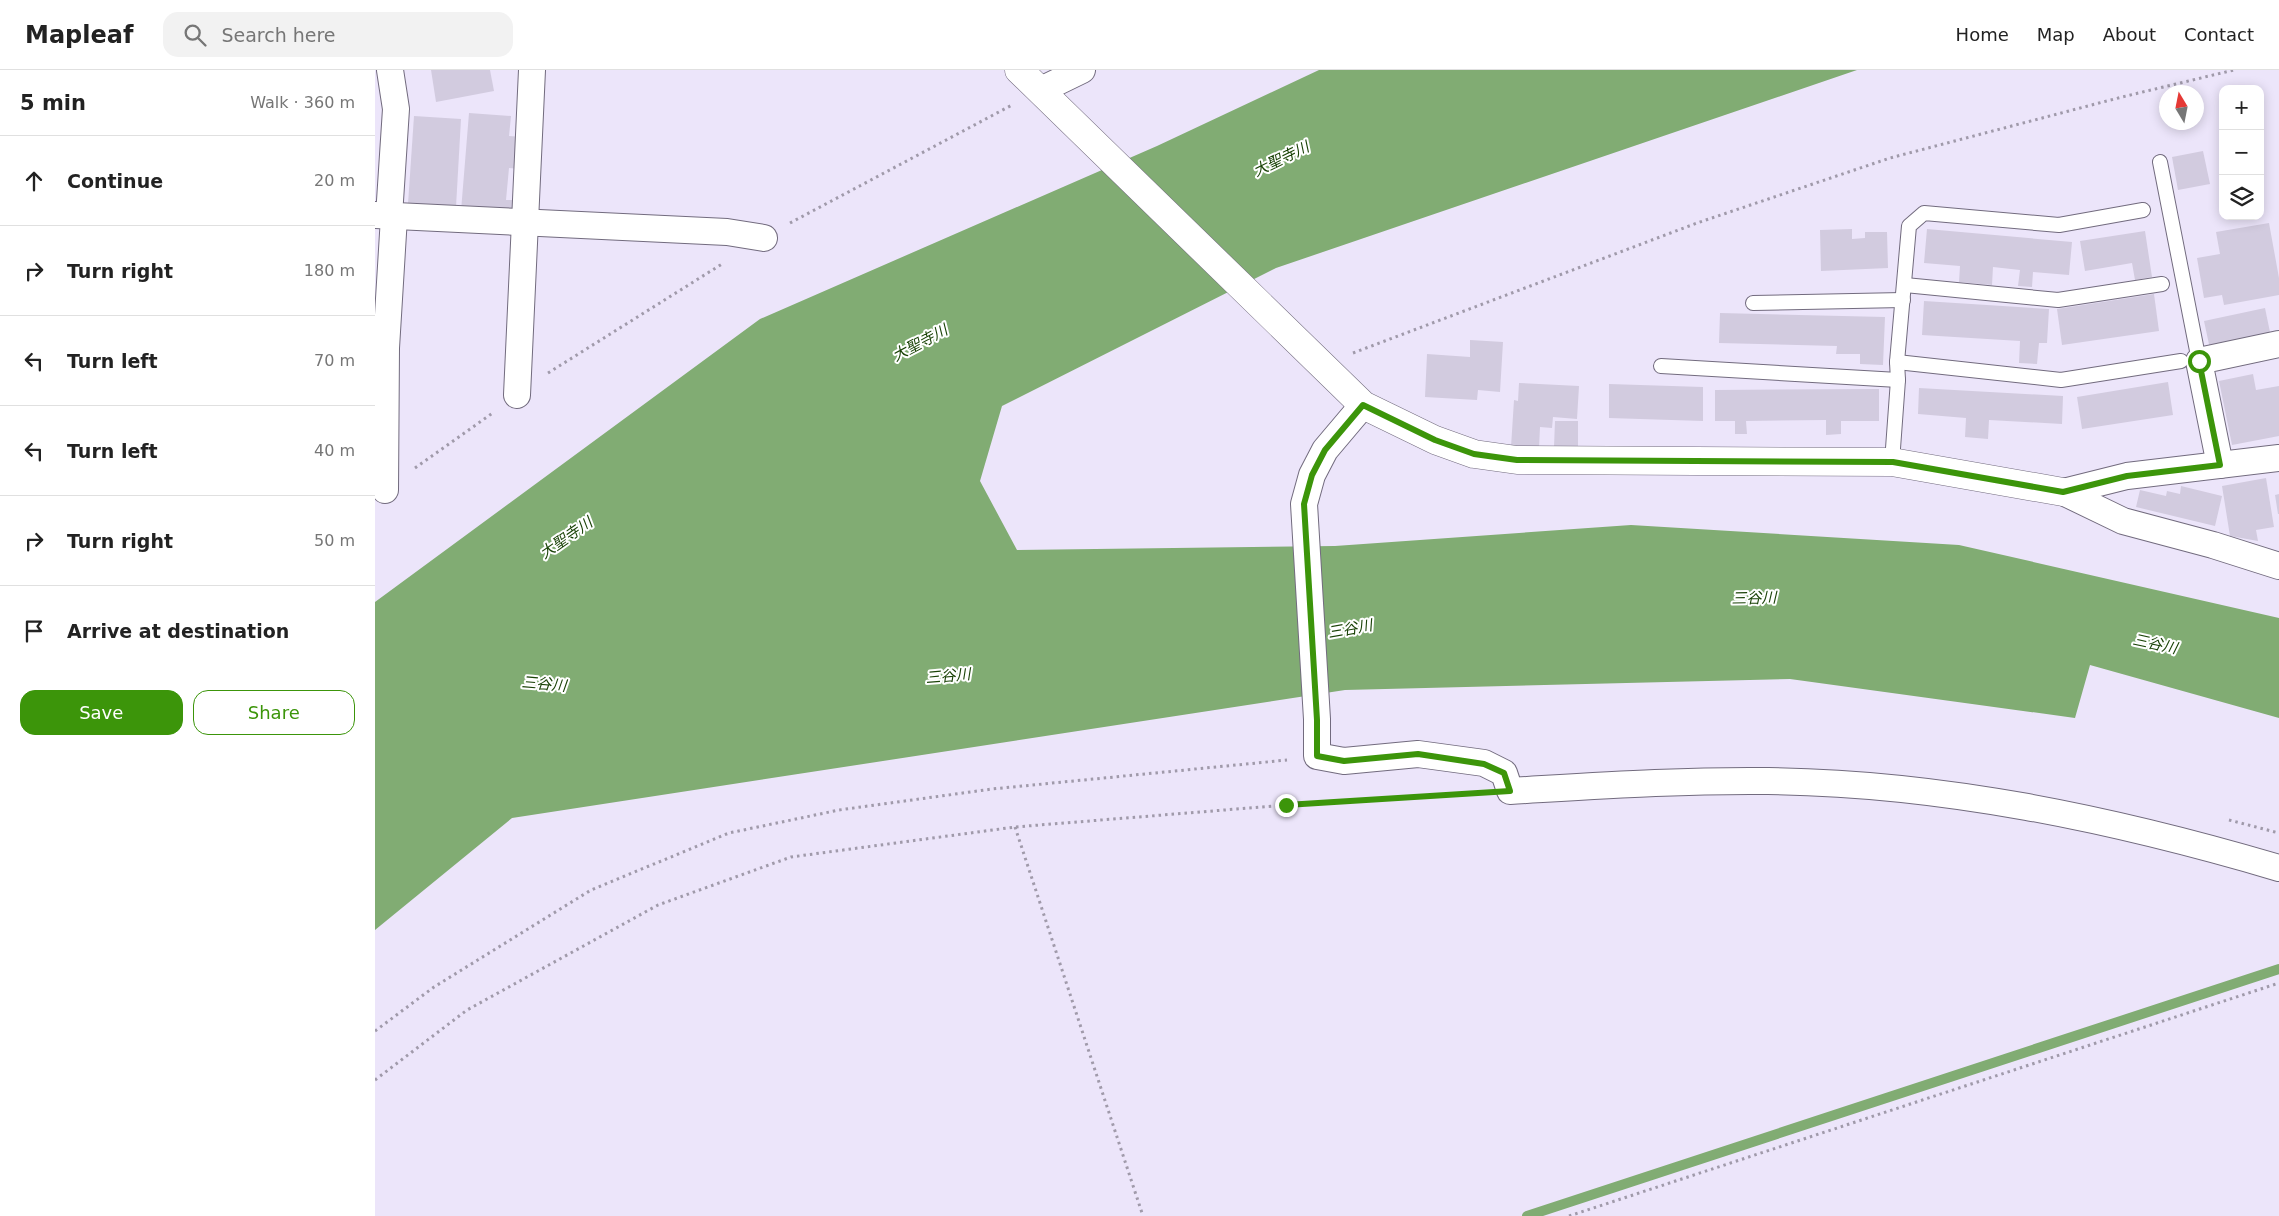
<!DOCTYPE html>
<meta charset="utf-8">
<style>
:root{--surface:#fff;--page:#f2f2f2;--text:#222;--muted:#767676;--line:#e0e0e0;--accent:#3c950a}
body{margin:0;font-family:"DejaVu Sans","Noto Sans JP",sans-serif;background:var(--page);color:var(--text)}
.controls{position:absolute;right:15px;top:15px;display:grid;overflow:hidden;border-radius:10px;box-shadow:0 2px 12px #0003}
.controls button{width:45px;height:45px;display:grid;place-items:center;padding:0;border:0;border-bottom:1px solid var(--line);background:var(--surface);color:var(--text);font:25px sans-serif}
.compass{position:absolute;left:1784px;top:15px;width:45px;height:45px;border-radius:50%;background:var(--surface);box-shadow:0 2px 12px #0003;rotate:350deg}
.stop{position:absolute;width:15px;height:15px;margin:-11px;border:4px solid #3c950a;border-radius:50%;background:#fff}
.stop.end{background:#3c950a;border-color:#fff;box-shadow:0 1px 5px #0008}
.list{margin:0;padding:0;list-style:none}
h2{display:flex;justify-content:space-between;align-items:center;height:65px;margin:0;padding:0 20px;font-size:21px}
h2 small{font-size:16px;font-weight:400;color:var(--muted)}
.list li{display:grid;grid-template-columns:32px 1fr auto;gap:15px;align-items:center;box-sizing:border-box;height:90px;padding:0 20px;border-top:1px solid var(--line)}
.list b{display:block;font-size:19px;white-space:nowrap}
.list em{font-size:16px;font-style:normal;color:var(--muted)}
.actions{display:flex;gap:10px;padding:15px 20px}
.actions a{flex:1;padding:11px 0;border:1px solid var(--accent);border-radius:15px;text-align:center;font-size:18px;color:var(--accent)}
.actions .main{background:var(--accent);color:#fff}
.icon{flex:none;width:28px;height:28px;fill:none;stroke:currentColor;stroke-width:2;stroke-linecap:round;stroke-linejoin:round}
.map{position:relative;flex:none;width:1904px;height:1146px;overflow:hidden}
header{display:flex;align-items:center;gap:30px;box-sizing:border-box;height:70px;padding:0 25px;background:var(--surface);border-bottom:1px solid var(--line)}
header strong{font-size:24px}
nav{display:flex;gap:28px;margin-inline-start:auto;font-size:18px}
.search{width:350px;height:45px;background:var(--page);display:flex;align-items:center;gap:12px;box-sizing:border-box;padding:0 18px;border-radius:15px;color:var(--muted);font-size:19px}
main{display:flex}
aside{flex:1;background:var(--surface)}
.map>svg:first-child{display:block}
.water{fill:#81ac73}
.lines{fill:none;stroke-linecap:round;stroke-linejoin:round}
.stream{stroke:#81ac73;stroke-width:10}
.building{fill:#d2cbdf}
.service-casing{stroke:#726b7e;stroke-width:16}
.minor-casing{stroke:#726b7e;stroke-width:28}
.tertiary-casing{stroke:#726b7e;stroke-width:29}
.path{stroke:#a09aaa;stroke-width:3;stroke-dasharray:2.5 4;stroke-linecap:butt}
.service{stroke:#fff;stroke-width:14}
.minor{stroke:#fff;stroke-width:26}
.tertiary{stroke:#fff;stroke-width:28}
.route{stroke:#3c950a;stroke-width:6}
.labels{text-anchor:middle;stroke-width:4;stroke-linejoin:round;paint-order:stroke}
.water-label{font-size:15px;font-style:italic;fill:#1a4307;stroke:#fff}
</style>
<header>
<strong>Mapleaf</strong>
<div class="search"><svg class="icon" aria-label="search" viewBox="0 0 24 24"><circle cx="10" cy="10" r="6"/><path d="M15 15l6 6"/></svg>Search here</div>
<nav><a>Home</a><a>Map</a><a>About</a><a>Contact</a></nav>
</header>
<main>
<aside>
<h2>5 min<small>Walk · 360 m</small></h2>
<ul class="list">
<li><svg class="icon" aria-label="ahead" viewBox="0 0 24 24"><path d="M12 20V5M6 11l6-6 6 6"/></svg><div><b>Continue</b></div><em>20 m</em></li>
<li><svg class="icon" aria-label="right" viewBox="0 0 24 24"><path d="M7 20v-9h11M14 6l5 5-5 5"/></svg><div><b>Turn right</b></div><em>180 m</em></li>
<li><svg class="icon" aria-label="left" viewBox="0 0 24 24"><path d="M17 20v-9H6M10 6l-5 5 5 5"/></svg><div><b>Turn left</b></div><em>70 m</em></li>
<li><svg class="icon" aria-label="left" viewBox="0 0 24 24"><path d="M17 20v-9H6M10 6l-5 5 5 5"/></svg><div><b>Turn left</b></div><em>40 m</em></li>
<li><svg class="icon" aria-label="right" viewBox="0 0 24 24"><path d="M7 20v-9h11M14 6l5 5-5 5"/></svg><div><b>Turn right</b></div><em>50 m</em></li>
<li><svg class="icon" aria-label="arrive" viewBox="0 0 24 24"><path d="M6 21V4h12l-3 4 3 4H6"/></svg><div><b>Arrive at destination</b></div></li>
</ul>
<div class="actions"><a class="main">Save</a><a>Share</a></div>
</aside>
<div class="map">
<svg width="1904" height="1146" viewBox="0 0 1904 1146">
<rect width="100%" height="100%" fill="#ece5fa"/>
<path class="water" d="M944,0H1482L901,198L627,336L605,411L642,480L960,476L1256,455L1584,475L1904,548V648L1715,595L1700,648L1415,609L970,620L137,748L0,860V532L385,249L782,76Z"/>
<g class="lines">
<path class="stream" d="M1152,1146L1904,899"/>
</g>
<g class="building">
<path d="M56,0H115L119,21L61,32Z"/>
<path d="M94,43L136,46L134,66L148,67L145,99L134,98L131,130H142L140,145L86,141Z"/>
<path d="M39,46L86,49L81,137L33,134Z"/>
<path d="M1828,81L1835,114L1803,120L1797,87Z"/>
<path d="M1894,153L1904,208V225L1849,235L1847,225L1829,228L1822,188L1845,184L1841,162Z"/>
<path d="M1477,159V169L1490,168V162H1512L1513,198L1446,201L1445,160Z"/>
<path d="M1552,159L1697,172L1694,205L1658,202L1657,217L1643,216L1645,200L1618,197L1617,215L1584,212L1585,196L1549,193Z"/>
<path d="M1770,161L1777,207L1760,210L1757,193L1710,201L1705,171Z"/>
<path d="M1779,224L1784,261L1687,275L1682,239Z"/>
<path d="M1549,231L1674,239L1672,273H1664L1662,294L1644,293L1645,271L1547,265Z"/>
<path d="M1890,238L1896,267L1835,279L1829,251Z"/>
<path d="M1345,243L1510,247L1508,295L1485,294V284H1461L1462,276L1344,273Z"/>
<path d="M1095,270L1128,272L1125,322L1103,320L1102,330L1050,327L1052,284L1095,287Z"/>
<path d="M1878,304L1881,320L1904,316V366L1857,375L1844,311Z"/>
<path d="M1793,312L1798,345L1707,359L1702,327Z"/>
<path d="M1144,313L1204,316L1202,349L1178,347L1177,358L1165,357L1164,378L1136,377L1139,330L1143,331Z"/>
<path d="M1234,314L1328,317V351L1234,348Z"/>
<path d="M1544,318L1688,326L1687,354L1614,350L1613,369L1590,367L1591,348L1543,344Z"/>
<path d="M1504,319V351H1466V364L1451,365V350L1371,351L1372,364H1360V351H1340V320Z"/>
<path d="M1180,351H1203V377H1179Z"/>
<path d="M1891,408L1899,457L1881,460L1883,471L1855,466L1847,416Z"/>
<path d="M1806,416L1847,426L1840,456L1761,437L1765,420L1791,426L1792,421L1805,424Z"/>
<path d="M1904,424V444H1903L1900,425Z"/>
</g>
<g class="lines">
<defs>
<g id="service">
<path d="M1785,92L1824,291"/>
<path d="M1530,215L1683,230L1787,214"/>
<path d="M1378,233L1528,230"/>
<path d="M1522,292L1686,310L1806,291"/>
<path d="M1286,296L1523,310"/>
<path d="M1517,392L1523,310L1522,292L1534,156L1549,143L1684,155L1768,140"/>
</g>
<g id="minor">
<path d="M666,20L707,0"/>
<path d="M0,145L352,162L389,168"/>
<path d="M14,146L21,39L15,0"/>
<path d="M142,325L157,0"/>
<path d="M988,335L950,380L937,405L929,434L942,649V686L969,691L1043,684L1109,693L1129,703L1135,721C1221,716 1307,710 1393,711C1567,713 1738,749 1904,798"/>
<path d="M1845,395L1824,291L1904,274"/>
<path d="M10,420L11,278L19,147"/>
<path d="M1688,422L1748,451L1838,475L1904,496"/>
<path d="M1688,422L1752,406L1904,388"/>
</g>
<path id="tertiary" d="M644,0L988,335L1060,370L1099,384L1142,390L1517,392L1688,422"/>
</defs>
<use href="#service" class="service-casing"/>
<use href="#minor" class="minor-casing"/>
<use href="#tertiary" class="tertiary-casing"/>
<g class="path">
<path d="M415,153L637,35"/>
<path d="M978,283L1322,153L1515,88L1747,27L1859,0"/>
<path d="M173,303L347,194"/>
<path d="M40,398L119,342"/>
<path d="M1854,750L1904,763"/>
<path d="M640,757L768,1146"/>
<path d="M0,961L59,917L216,820L354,763L464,740L617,719L912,690"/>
<path d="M0,1010L92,940L283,835L416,787L640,757L911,735L1094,724"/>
<path d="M1194,1146L1904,913"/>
</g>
<use href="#service" class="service"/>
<use href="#minor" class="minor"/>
<use href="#tertiary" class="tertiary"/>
</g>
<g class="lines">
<path class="route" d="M911,735L1135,721L1129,703L1109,694L1043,684L969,691L942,686V650L929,434L937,405L950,380L988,335L1060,370L1099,384L1142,390L1518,392L1688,422L1752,406L1845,395L1824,291"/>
</g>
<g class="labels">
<g class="water-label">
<text transform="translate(906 89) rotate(-26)" y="5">大聖寺川</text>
<text transform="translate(545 273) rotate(-28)" y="5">大聖寺川</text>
<text transform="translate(191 468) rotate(-35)" y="5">大聖寺川</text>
<text transform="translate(1379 528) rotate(-1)" y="5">三谷川</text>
<text transform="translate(975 559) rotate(-10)" y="5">三谷川</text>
<text transform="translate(1780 574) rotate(12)" y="5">三谷川</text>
<text transform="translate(573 606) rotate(-5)" y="5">三谷川</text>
<text transform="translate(169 614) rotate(5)" y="5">三谷川</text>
</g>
</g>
</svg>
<div class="controls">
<button>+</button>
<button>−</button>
<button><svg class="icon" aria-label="layers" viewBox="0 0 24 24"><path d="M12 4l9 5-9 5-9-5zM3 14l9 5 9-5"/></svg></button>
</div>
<svg class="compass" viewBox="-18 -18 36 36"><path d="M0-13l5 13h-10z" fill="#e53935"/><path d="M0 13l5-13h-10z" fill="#767676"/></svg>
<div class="stop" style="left:1824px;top:291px"></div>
<div class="stop end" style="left:911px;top:735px"></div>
</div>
</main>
